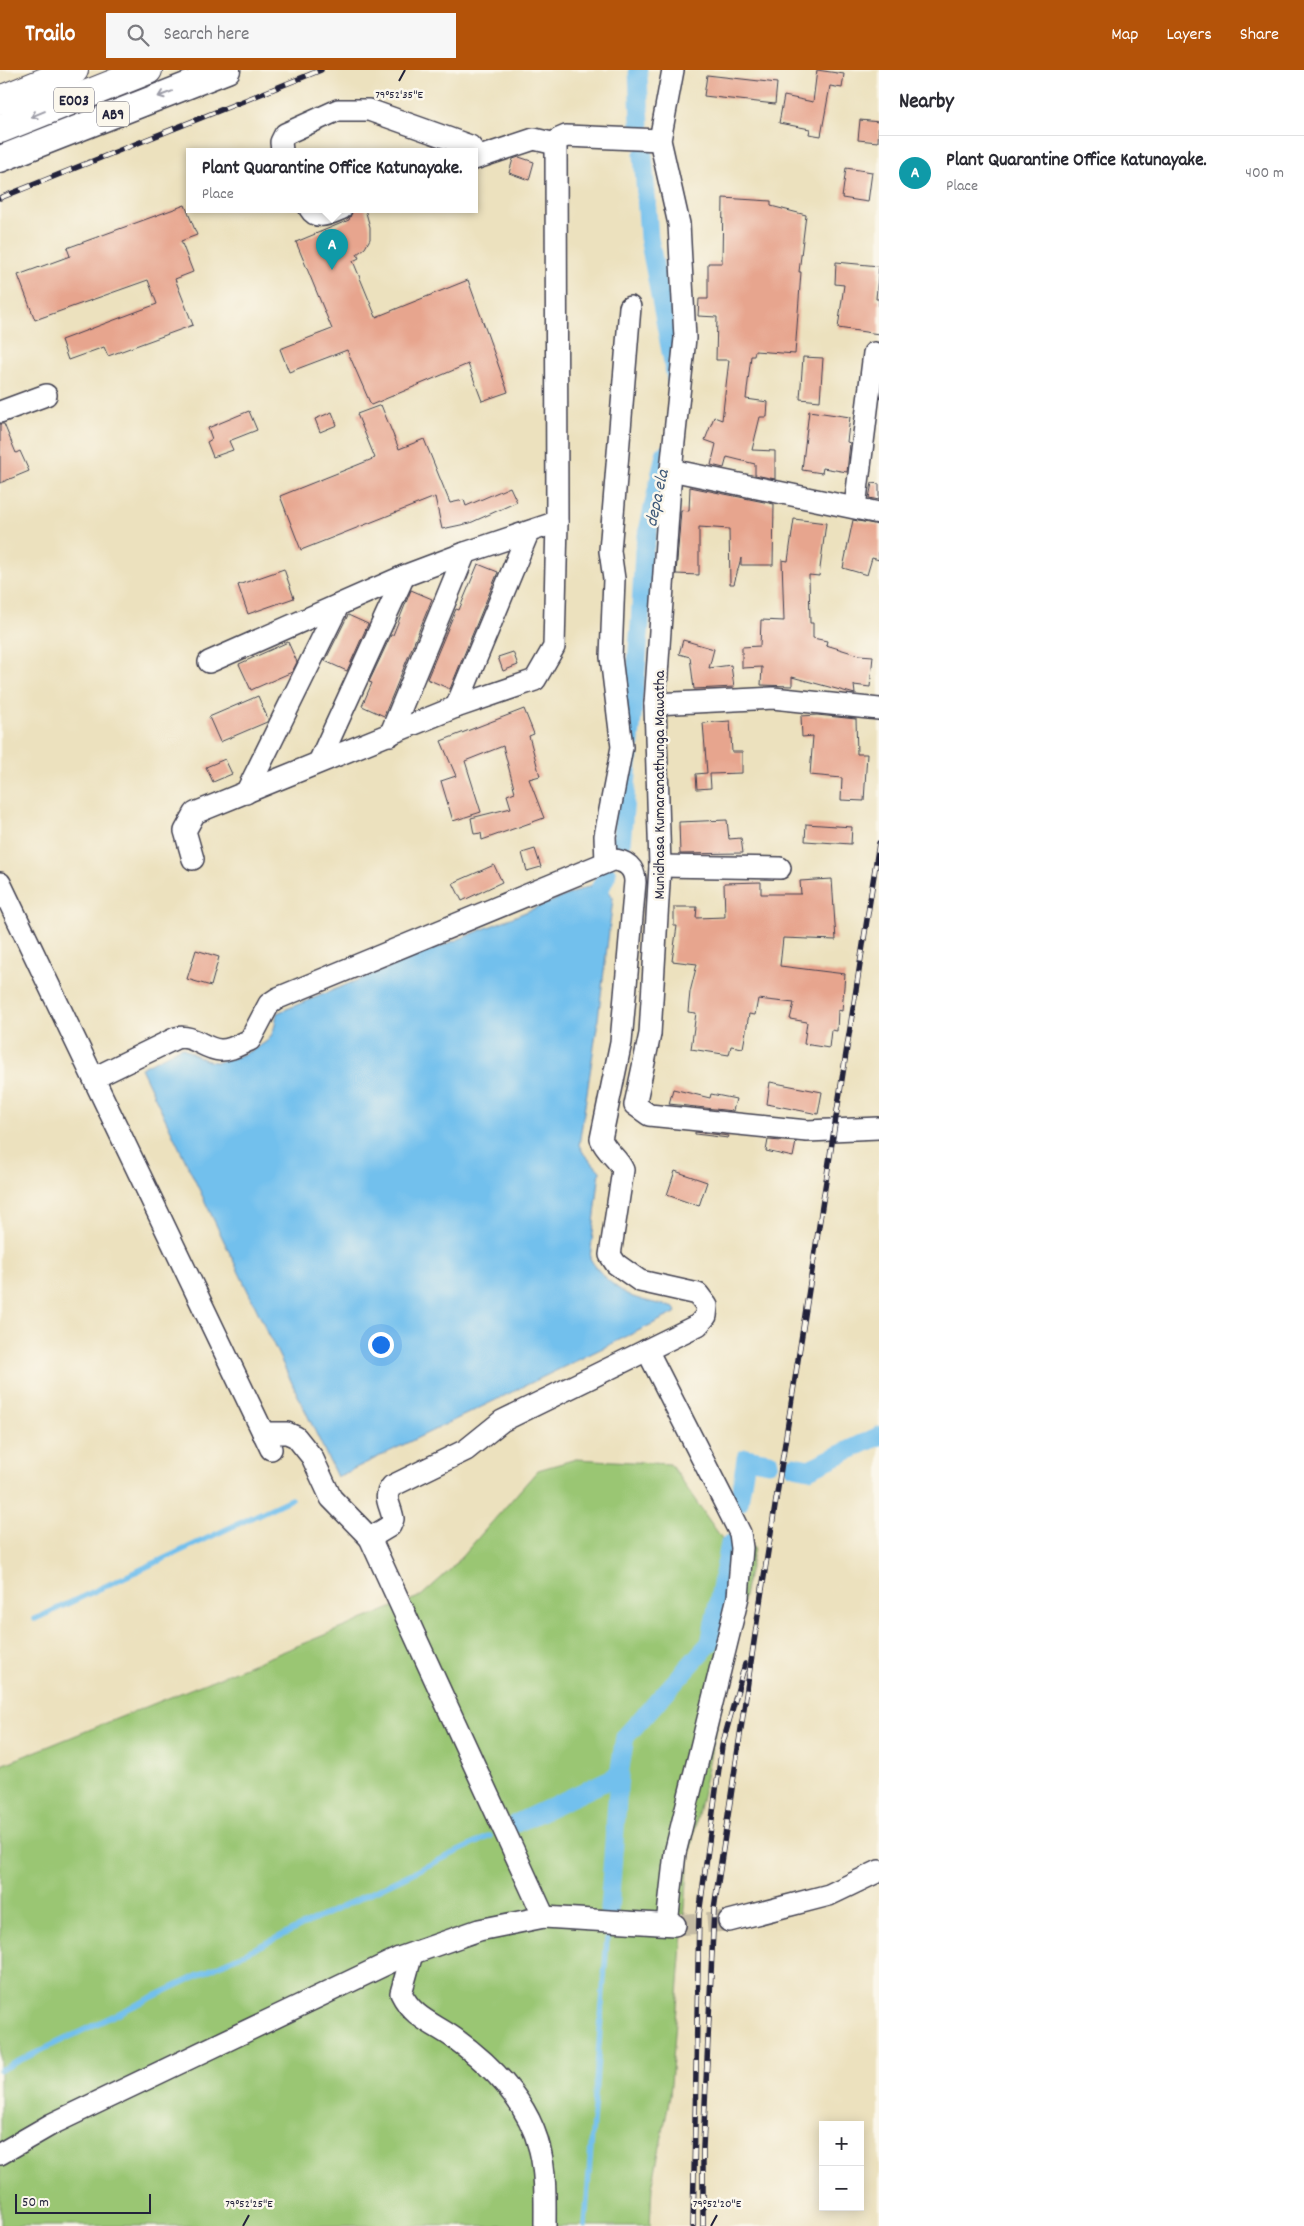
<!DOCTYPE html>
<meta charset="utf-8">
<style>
:root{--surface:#fff;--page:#f7f7f7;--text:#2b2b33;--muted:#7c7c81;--line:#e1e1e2;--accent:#b45309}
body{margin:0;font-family:Dekko,sans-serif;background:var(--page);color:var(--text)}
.controls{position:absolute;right:15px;bottom:15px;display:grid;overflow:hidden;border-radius:0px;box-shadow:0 2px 12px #0003}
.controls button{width:45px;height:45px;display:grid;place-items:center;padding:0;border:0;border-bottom:1px solid var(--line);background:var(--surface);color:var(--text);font:25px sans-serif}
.scale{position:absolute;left:15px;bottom:12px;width:136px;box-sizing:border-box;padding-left:5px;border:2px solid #22223b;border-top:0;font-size:14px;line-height:18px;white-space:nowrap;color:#22223b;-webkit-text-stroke:4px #fbf7ec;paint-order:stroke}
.you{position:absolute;left:380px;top:1274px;width:18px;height:18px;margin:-12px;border:4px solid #fff;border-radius:50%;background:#1a73e8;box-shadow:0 0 0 8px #1a73e833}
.badge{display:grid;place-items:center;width:32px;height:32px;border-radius:50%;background:var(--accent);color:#fff;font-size:16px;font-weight:700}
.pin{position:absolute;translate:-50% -41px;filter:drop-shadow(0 1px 2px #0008)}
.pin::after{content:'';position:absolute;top:26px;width:18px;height:15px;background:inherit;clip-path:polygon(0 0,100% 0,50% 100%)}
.popup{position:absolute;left:186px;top:78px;width:292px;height:65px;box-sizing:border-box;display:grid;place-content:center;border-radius:0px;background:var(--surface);filter:drop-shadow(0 1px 4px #0005);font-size:16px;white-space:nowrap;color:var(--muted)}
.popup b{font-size:19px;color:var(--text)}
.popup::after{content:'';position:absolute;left:50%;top:100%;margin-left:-10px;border:10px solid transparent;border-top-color:var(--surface)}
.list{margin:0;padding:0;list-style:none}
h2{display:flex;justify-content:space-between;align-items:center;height:65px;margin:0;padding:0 20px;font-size:21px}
h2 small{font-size:16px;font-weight:400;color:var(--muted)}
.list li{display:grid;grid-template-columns:32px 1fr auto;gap:15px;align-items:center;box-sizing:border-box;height:75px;padding:0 20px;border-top:1px solid var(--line)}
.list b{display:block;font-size:19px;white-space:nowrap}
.list p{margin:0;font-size:16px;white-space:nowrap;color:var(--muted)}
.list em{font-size:16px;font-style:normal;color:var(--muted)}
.icon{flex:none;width:28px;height:28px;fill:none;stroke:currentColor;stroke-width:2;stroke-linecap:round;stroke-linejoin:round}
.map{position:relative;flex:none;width:879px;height:2156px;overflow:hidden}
header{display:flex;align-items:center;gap:30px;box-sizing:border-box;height:70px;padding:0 25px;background:var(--accent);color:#fff}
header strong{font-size:24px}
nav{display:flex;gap:28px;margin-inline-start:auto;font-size:18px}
.search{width:350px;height:45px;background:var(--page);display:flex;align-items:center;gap:12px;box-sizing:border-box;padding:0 18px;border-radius:0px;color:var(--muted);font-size:19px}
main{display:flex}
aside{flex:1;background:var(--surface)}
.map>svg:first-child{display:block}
.green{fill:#9ac673;stroke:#5e7457}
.water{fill:#72c0ed;stroke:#4a7194}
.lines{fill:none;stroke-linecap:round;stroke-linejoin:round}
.stream{stroke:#72c0ed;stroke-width:5.5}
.canal{stroke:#72c0ed;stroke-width:19}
.building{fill:#e7a58e}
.minor-tunnel{stroke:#c4bba4;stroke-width:21;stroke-dasharray:21 11;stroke-linecap:butt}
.minor-casing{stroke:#403f4f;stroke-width:24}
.major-casing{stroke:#403f4f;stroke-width:29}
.highway-casing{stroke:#403f4f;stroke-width:30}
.minor{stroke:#fff;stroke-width:21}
.major{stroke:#fff;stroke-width:26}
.highway{stroke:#fff;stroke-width:28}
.rail-casing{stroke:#22223b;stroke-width:5.5}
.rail{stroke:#fbf7ec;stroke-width:4;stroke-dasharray:11;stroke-linecap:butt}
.oneway{stroke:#9c9ca7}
.ticks{fill:none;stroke:#22223b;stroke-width:2}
.labels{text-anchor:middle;stroke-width:5;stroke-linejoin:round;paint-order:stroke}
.shield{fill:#fbf7ec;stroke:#636270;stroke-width:1}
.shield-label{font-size:15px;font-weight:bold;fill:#22223b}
.street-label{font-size:16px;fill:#22223b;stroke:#fbf7ec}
.water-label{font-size:18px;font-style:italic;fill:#3e5979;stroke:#fbf7ec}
.ticks-label{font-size:12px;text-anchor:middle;fill:#22223b;stroke:#fbf7ec;stroke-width:5;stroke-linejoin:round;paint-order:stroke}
</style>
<header>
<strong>Trailo</strong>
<div class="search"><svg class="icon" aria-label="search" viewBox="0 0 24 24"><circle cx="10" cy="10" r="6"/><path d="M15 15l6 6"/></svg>Search here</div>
<nav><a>Map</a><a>Layers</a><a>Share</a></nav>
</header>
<main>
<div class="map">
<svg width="879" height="2156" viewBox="0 0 879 2156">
<rect width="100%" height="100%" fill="#fbf7ec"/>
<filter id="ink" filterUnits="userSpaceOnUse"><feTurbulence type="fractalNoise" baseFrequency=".02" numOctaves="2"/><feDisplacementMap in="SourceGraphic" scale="10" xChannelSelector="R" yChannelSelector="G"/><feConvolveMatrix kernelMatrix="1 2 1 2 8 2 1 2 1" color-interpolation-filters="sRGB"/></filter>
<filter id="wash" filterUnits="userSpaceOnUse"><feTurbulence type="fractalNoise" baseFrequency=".0096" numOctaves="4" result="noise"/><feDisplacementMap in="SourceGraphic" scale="20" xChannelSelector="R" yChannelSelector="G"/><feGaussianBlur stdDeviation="1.12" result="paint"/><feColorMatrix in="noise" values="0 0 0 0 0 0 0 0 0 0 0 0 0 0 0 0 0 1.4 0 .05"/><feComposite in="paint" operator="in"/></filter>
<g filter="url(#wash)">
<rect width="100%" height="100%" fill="#ece1be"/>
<path class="green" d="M576,1389L670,1394L723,1470L754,1478L689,1787L670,2026L652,2117L650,2156H0V1718L2,1695L421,1526L449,1501L538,1400Z"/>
<path class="water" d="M592,815C602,816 608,819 613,829L597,957L579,1075L584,1084L600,1101L590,1188C597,1202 618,1221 633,1227C646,1232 662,1234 675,1238L677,1242L337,1407L141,998L182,977C192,983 203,991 215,992C226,993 261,978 269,969C275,961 275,952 277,943Z"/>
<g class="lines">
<g class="stream">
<path d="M35,1549L291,1429"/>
<path d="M0,2000L490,1766"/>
<path d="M585,2156L607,1869"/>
</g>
<g class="canal">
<path d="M638,0L640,55"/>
<path d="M643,85L649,168L677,313"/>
<path d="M621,775L640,555L644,479L665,384"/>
<path d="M591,838L607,804"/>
<path d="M794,1396L809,1399L879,1366"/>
<path d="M739,1432L746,1388L769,1392"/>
<path d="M517,1753L619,1705"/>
<path d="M609,1840L619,1705L625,1667L710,1573L730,1474"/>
</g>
</g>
<g id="blocks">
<g class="building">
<path d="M817,0L844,4L842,18L830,16L821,66L809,64L810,59L779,53L784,26L813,32Z"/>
<path d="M707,5L777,13L775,34L704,26Z"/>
<path d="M860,50L879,52L878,72L858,70Z"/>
<path d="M519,87L534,92L529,110L509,103L513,89Z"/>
<path d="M846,98L872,102L868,132L842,128Z"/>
<path d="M723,128L771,131V136L806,145L799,202H801L795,284L755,281L754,286H751L746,329L768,332L767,347H760L752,380L775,381V409L755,405V394L727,387L724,398L711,395L716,374L705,370L714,347L722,350L729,290H716L717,247L698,246L699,229H708V193H722Z"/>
<path d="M185,135L197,165L181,171L193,202L175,209L193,255L108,286L104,277L68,290L61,270L157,234L148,210L35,250L18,205L70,186L67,178Z"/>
<path d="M353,139H365L370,157V169L365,178L357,184L359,188L353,191L376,247L468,210L508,322L482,331L468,294L371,335L347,280L289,302L280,279L332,259L296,172L349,150Z"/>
<path d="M836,192L879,196L876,229H879V264L838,258L844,215L835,214Z"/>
<path d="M803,287L823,288L820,331L800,329Z"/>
<path d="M381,335L399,379L424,369L450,433L464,430L466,436L510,417L517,432L470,453L442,459L435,427L301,480L280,426L375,388L357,344Z"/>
<path d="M249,341L257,360L229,371L233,380L213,387L207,372L212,369L208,358Z"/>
<path d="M809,341L850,347L847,372L850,373L847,402L823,398L822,403L802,400Z"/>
<path d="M332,342L337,355L320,362L315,349Z"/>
<path d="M0,354H4L16,383L20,381L29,401L0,413Z"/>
<path d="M872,413L879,414V430L869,428Z"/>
<path d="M690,417L774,434L773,495H741V488L734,514H730L729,459L699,457V505L676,504L681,440L689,441Z"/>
<path d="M794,449L826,453L819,506L809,505L810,553H813V568L827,571L826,575L859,585L873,586L870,617L854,615L855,624L792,607V616L761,615L762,597L742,598V577L760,576L761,550L784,551L782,490L788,491Z"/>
<path d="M853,450L879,455V490L872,488L867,505L843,498Z"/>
<path d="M478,494L498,502L450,619L427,609L456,539L459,540Z"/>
<path d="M284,499L294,528L248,544L238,515Z"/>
<path d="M411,520L432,529L384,646L362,636L372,613L369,612L391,565H393Z"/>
<path d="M348,545L368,554L347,601L325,591Z"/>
<path d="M683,570L714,579L709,598L731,595L734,617L694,619L690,587L679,584Z"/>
<path d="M288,572L297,592L292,602L251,620L239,594Z"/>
<path d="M513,582L518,595L503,601L498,587Z"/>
<path d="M258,626L268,649L267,652L220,672L209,647Z"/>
<path d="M524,639L534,664L529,666L540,706L529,709L544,748L482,770L481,763L474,764L471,748L511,738L507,725L515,722L503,676L465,691L481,742L453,751L441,711L456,706L441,671Z"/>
<path d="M817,645L856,649L857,684H867L864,731L841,730L842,708L810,705L813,666L802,667L801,646Z"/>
<path d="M730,651L732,682H742V703L710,704L711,718L697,719L696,704L707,703L703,653Z"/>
<path d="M225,689L232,704L213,712L206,697Z"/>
<path d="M727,750L729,769L741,768L743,783L680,784L679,752Z"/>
<path d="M806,754L852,757L851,774L805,771Z"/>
<path d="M535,779L541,797L527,801L522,783Z"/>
<path d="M494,795L502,812L462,831L453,813Z"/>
<path d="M832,809L836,870L783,868L780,896L845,904L842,941L838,940L837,961L831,960L829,978L804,974L807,952L790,949L794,933L758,929L755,945L749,944L743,978L731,976L729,985L691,979L696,943L688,942L690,922L697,894L672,891L677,856H674V837H697L696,848L725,847L724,813L761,812V824H801L800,811Z"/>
<path d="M196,880L219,887L211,916L187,909Z"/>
<path d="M770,1012L822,1022L818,1044L767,1034Z"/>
<path d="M673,1019L710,1028L711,1024L736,1029L733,1041L669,1034Z"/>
<path d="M695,1062L729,1066L728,1068L695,1064Z"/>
<path d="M768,1070L796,1072L793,1087L766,1081Z"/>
<path d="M675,1101L707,1112L699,1136L667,1125Z"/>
</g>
</g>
</g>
<g filter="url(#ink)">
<use href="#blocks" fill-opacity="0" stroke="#403f4f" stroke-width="1"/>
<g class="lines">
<path class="minor-tunnel" d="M675,1855L729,1851"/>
<defs>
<g id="minor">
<path d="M673,0L660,70L679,154L685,268L671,400L655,634L660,796L650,964L635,1035L649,1045L807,1061L879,1058"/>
<path d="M282,81L281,72L285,64L338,40H369L470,76L474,81"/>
<path d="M474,89L534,69L556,74"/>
<path d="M310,139C317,151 330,143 341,139"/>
<path d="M0,342L46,325"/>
<path d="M671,400L879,443"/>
<path d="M855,437L874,283"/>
<path d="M209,592L404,506L465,483L557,452"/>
<path d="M655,634L773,628L879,639"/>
<path d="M456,637L528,463"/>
<path d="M390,665L465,483"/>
<path d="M319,692L404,506"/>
<path d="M246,723L338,536"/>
<path d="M193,789L185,761L195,743L456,637L535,610L554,577L557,452L556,74L559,69L566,66L660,70"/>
<path d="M606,792L605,766L622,677L611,587L614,509L610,481L630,237"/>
<path d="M660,796L780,798"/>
<path d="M0,813L271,1379"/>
<path d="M94,1008L176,968C193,964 204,979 220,980C230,981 242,973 250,970L269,934L278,928L612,790C626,790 635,798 635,812L621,972L601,1069C606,1082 618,1088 623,1100L610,1185L616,1194L640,1211L698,1224L707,1236L706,1246L698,1255L502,1351L466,1380L392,1416C382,1427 391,1435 393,1449L390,1456L370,1468"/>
<path d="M647,1280L734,1451L740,1463L742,1478L738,1527L675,1783L667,1854"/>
<path d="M263,1363H287L296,1367L312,1387L331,1428L370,1468L544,1847"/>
<path d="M729,1851L829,1825L879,1801"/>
<path d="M412,1884L401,1923C413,1948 433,1953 454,1968C493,1996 529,2033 540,2080C546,2105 545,2131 545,2156"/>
<path d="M0,2084L52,2054L399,1888L479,1860L544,1847L675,1855"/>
</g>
<path id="major" d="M0,89L227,0"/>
<g id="highway">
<path d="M0,30L74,0"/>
<path d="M0,59L148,0"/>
</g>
</defs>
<use href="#minor" class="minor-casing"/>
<use href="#major" class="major-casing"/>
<use href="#highway" class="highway-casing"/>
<use href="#minor" class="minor"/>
<use href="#major" class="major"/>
<use href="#highway" class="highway"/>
<defs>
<g id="rail">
<path d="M0,128L321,0"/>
<path d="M693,2156L699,1845L722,1676L745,1594"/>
<path d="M703,2156V2078L714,1839L758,1545L879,773"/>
</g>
</defs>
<use href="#rail" class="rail-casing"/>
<use href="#rail" class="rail"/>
</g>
<defs><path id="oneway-shaft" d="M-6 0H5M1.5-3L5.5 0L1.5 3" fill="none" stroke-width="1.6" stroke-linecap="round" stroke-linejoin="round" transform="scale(1.25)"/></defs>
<g class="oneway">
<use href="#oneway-shaft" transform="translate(165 24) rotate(159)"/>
<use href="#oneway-shaft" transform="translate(38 44) rotate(158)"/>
</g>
</g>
<path class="ticks" d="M399,11L405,0M243,2156L249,2145M711,2156L717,2145"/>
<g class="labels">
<g class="shield">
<rect x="54" y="17.5" width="40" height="25" rx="4"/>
<rect x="97" y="31.5" width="32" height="25" rx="4"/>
</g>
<g class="shield-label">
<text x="74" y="35">E003</text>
<text x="113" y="49">AB9</text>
</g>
<g class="street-label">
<text transform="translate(658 715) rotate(-90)" y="6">Munidhasa Kumaranathunga Mawatha</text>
</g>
<g class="water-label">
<text transform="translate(656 428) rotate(-78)" y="6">depa ela</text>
</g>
</g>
<g class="ticks-label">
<text x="399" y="28">79°52'35"E</text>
<text x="249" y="2137">79°52'25"E</text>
<text x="717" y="2137">79°52'20"E</text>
</g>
</svg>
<div class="controls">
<button>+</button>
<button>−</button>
</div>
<div class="scale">50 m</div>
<div class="you"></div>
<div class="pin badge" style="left:332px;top:200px;background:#0f9aa8">A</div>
<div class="popup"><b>Plant Quarantine Office Katunayake.</b>Place</div>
</div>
<aside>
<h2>Nearby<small></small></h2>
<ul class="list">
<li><span class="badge" style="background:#0f9aa8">A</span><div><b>Plant Quarantine Office Katunayake.</b><p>Place</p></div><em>400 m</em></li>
</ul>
</aside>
</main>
